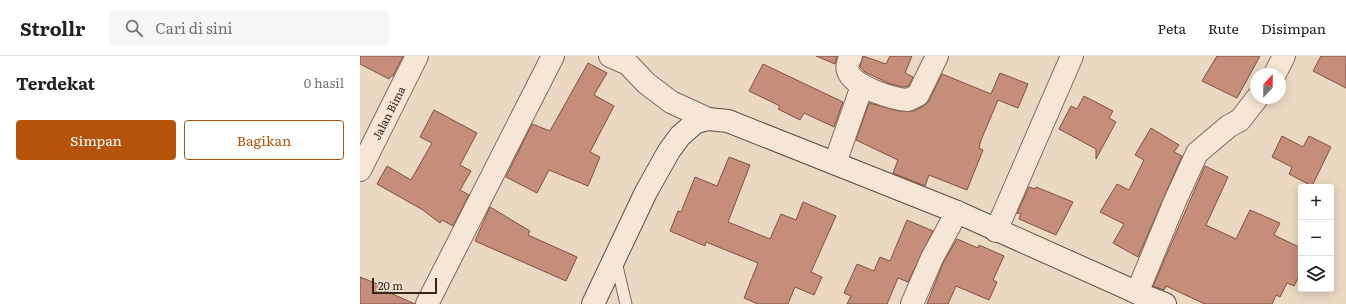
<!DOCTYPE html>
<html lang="id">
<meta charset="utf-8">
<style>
:root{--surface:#fff;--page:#f6f6f6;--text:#202124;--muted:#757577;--line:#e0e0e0;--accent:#b45309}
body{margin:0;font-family:Literata,serif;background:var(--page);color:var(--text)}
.controls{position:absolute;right:12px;bottom:12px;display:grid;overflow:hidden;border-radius:4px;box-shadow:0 2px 10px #0003}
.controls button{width:36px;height:36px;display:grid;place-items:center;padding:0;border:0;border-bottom:1px solid var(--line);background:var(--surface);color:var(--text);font:20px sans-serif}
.compass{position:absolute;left:890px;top:12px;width:36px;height:36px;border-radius:50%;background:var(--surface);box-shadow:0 2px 10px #0003;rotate:22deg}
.scale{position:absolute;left:12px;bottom:10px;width:65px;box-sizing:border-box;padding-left:4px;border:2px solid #34251e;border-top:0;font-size:11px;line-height:14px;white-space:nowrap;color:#34251e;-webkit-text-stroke:3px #f2e3d1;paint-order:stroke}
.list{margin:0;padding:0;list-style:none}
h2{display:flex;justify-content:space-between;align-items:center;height:52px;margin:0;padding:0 16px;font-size:17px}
h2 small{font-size:13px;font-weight:400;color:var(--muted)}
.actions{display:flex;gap:8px;padding:12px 16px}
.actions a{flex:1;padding:9px 0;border:1px solid var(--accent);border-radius:4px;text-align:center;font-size:14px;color:var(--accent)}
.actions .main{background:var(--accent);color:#fff}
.icon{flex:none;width:22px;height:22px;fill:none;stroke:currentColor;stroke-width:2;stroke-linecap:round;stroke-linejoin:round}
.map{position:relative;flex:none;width:986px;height:248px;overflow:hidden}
header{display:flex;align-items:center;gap:24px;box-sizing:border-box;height:56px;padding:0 20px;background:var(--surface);border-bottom:1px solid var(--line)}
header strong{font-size:19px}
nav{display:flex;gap:22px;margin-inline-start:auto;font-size:14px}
.search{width:280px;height:36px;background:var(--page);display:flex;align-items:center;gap:10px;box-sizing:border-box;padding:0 14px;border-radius:4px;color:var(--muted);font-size:15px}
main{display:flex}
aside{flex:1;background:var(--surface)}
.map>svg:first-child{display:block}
.building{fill:#c68d7b;stroke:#805043}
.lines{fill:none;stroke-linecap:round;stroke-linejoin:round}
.lane-casing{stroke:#83695b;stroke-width:13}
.street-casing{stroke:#83695b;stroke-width:24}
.secondary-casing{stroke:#654b3e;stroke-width:24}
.lane{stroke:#f6e6d5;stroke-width:11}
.street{stroke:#f6e6d5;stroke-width:22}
.secondary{stroke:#f6e6d5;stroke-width:22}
.labels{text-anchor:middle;stroke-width:3;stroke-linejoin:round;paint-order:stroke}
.street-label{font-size:11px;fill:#34251e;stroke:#f2e3d1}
</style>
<header>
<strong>Strollr</strong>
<div class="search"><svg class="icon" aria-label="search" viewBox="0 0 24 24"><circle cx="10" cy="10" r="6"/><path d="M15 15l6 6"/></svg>Cari di sini</div>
<nav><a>Peta</a><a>Rute</a><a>Disimpan</a></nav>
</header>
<main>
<aside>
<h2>Terdekat<small>0 hasil</small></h2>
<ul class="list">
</ul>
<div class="actions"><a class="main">Simpan</a><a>Bagikan</a></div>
</aside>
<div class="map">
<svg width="986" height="248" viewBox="0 0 986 248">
<rect width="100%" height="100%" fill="#ead8c3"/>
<g class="building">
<path d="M0,0H43L33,20H31L29,23L0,8Z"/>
<path d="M456,0H477L475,8Z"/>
<path d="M503,0L526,8L530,0H552L545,17L553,21L549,30L543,31L528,27L505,16L500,11Z"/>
<path d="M857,0H900L877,42L842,25Z"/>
<path d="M961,0H986V32L953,15Z"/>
<path d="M228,7L247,17L234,39L254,50L230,96L240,101L228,130L189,114L177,137L146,121L172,68L190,75Z"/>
<path d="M403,8L483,46L474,71L444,57L440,64L418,53L420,50L389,35Z"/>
<path d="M640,17L668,28L658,52L638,44L621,84L619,92L623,94L607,134L569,119L565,130L533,117L538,104L496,84L509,47L539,55H554L564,50L569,45L582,18L631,38Z"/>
<path d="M724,40L753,55L749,62L756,66L736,103V93L699,73L711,50L717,53Z"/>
<path d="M74,54L117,77L100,109L111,115L100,134L109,139L93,170L82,164L80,167L63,154L17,128L27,110L51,124L72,87L60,81Z"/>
<path d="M791,72L819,89L814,96L822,100L778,201L753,187L764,168L740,156L757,128L769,134L784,104L775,99Z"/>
<path d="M922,80L943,91L949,80L971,91L952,130L929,118L932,111L912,101Z"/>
<path d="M369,101L390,109L368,166L410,183L421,158L436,164L443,146L476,160L451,216L462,221L454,239L435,231L428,248H398L384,242L398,207L346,186L345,190L310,175L318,155L321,156L335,121L357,130Z"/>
<path d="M845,110L868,121L846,169L876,183L890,154L920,167L914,179L941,192V216L934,230L927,227L920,241L916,239L912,248H845L806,230L804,234L793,230Z"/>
<path d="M669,131L675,133L676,131L713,146L696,179L659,163L661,158L657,157Z"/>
<path d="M130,151L170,175L168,179L217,201L206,225L115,185Z"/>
<path d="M547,164L573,175L548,226L538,222L527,248H487L491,240L484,237L497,208L514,215L520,201L530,205Z"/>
<path d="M597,183L618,192L619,189L644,200L633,224L637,226L629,244L596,230L588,248H567L583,207Z"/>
<path d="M0,221L20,229L19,232L55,248H0Z"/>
</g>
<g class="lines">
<defs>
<path id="lane" d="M256,206L266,248"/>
<g id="street">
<path d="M250,0L268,8L286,27L311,46L348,63"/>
<path d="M491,0C489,4 486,10 488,15C493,31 533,43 548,44L558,39L577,0"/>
<path d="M915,18L924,0"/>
<path d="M475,107L502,30"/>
<path d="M0,114L57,0"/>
<path d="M636,175L712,0"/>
<path d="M777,237L815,145L837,97L869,70L880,64L897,42"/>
<path d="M67,248L193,0"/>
<path d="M552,248L572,202L597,156"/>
</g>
<path id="secondary" d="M233,248L286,136L309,95L320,80L336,66L348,63L368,65L597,156L787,241L805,248"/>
</defs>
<use href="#lane" class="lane-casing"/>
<use href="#street" class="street-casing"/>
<use href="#secondary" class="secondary-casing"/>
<use href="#lane" class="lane"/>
<use href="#street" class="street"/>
<use href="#secondary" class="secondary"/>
</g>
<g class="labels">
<g class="street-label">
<text transform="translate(29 57) rotate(-63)" y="4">Jalan Bima</text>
</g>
</g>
</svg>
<div class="controls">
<button>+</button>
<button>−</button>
<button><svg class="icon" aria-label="layers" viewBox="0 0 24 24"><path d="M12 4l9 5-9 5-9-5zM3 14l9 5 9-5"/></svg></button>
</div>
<svg class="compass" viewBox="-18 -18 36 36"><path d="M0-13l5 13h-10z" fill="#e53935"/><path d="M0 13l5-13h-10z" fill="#757577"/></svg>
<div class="scale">20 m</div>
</div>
</main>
